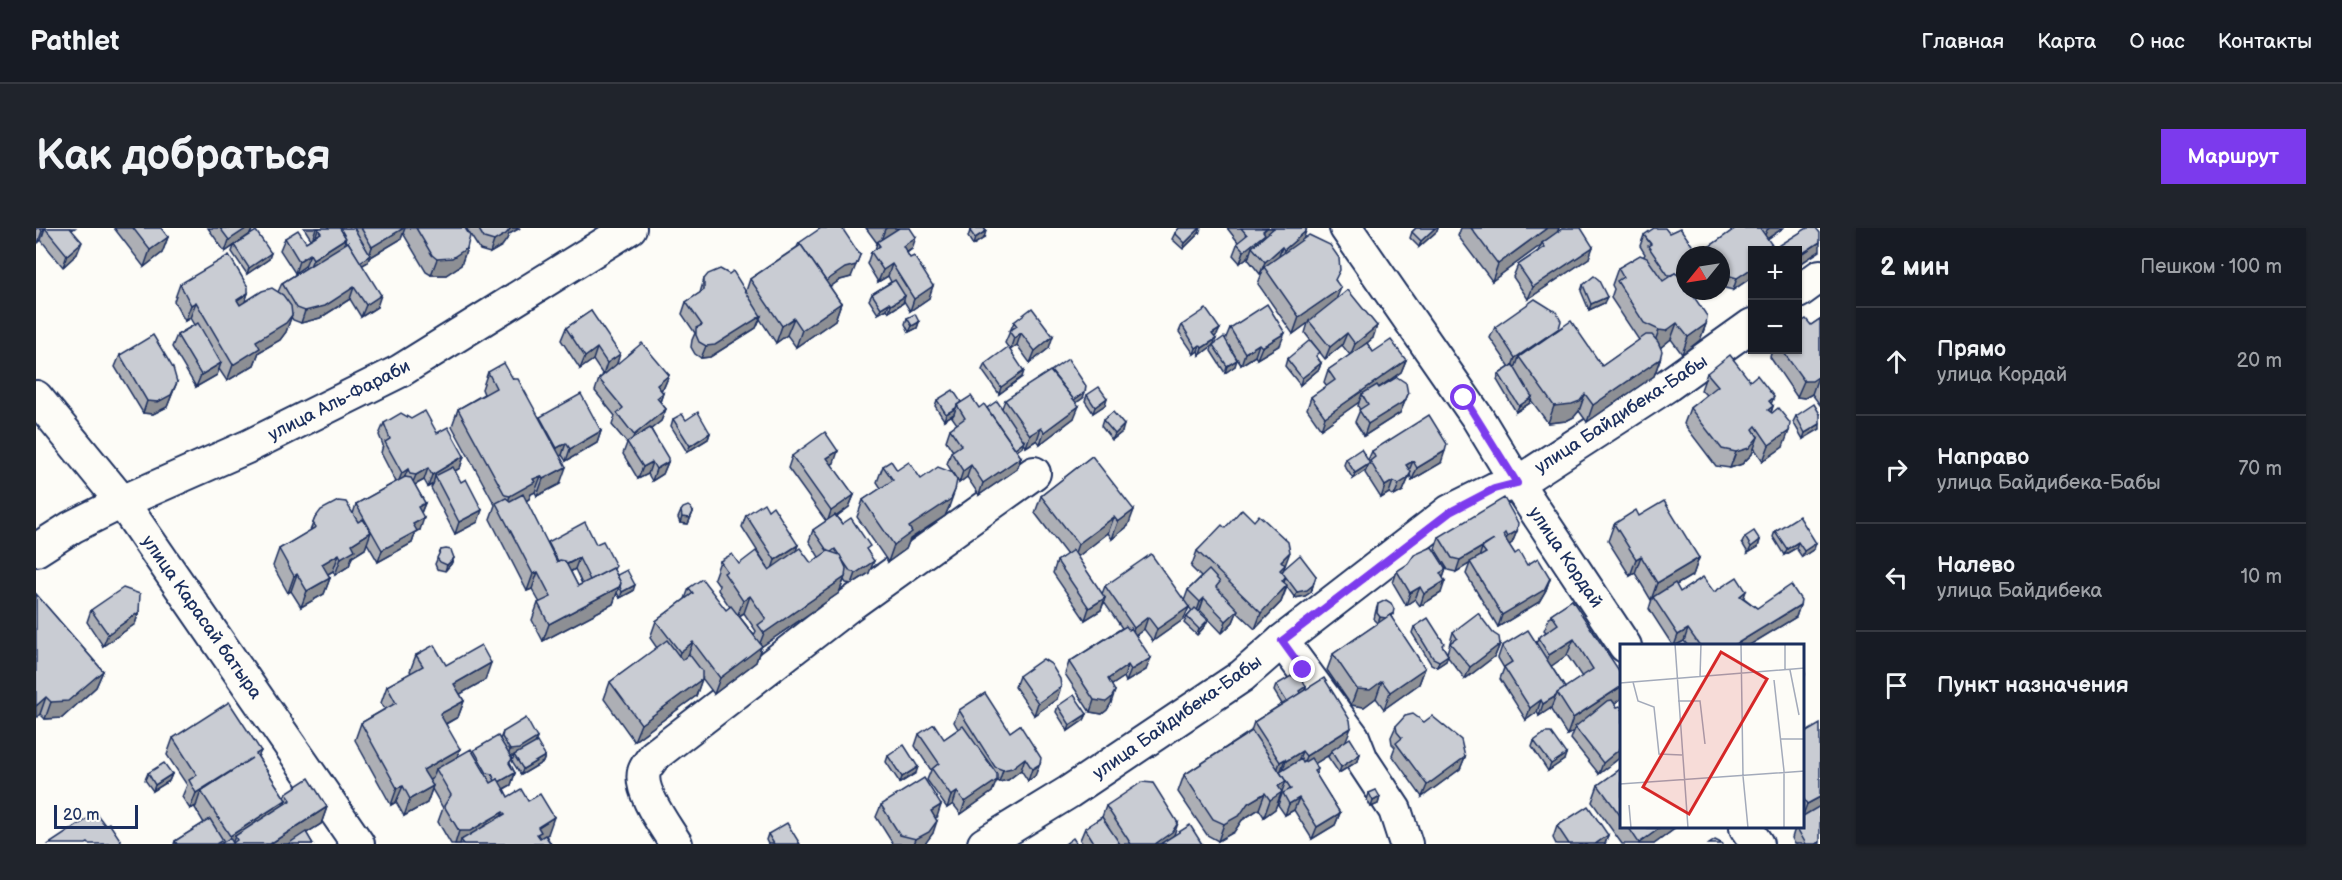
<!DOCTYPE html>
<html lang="ru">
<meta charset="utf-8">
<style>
:root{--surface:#171b24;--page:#20242c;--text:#f1f3f6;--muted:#9ea1a6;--line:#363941;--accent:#7c3aed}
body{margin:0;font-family:"Balsamiq Sans",sans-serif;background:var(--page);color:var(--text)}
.controls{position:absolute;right:18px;top:18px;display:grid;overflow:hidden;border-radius:0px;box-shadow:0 2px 4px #0004}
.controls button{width:54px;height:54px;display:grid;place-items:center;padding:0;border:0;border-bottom:2px solid var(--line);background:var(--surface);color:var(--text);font:30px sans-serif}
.compass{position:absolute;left:1640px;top:18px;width:54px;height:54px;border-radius:50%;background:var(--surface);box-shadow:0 2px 4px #0004;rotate:240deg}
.scale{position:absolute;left:18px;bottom:15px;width:84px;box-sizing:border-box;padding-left:6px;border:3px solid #1b2f5e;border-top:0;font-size:16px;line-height:21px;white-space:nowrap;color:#1b2f5e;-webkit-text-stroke:4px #fdfcf7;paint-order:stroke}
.stop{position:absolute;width:18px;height:18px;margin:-14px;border:4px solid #7c3aed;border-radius:50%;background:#fff}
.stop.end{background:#7c3aed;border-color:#fff;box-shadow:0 2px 6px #0008}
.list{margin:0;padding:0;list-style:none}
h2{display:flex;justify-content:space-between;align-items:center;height:78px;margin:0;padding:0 24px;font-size:26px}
h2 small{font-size:20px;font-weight:400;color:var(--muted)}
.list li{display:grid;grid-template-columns:39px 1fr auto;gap:18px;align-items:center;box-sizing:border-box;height:108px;padding:0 24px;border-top:2px solid var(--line)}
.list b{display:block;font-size:22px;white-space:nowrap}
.list p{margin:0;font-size:20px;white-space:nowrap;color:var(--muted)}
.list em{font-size:20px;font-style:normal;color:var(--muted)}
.icon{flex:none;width:33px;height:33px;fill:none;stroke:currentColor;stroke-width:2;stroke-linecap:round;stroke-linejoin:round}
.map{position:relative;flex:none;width:1784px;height:616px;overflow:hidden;border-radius:0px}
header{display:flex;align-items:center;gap:36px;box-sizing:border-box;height:84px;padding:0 30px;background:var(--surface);border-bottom:2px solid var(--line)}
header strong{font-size:28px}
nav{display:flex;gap:33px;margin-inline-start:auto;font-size:21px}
.intro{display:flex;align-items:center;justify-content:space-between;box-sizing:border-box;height:144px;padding:0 36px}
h1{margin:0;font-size:42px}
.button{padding:15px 27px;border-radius:0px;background:var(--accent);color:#fff;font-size:21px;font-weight:700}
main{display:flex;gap:36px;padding:0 36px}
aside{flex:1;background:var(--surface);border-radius:0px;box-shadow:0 2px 4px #0004}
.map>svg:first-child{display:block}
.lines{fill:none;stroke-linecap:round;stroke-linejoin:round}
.minor-casing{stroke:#1b2f5e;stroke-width:36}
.minor{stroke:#fdfcf7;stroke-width:32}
.wall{fill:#adafb5;stroke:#1b2f5e;stroke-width:1.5;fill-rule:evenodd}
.shaded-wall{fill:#8d8f94;stroke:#1b2f5e;stroke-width:1.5}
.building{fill:#c9ccd3;stroke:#1b2f5e;stroke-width:1.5}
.route{stroke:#7c3aed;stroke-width:8}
.labels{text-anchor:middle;stroke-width:4.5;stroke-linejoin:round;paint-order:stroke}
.street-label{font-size:18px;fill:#1b2f5e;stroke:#fdfcf7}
.inset-road{fill:none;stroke:#a3aaba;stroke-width:1.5}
.view{fill:#d62828;fill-opacity:0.15;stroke:#d62828;stroke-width:3}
.inset-edge{fill:none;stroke:#1b2f5e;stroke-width:3}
</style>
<header>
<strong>Pathlet</strong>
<nav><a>Главная</a><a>Карта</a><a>О нас</a><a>Контакты</a></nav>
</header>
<div class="intro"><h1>Как добраться</h1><a class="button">Маршрут</a></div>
<main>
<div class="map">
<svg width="1784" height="616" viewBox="0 0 1784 616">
<rect width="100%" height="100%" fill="#fdfcf7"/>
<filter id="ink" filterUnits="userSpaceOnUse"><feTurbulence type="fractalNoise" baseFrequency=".0167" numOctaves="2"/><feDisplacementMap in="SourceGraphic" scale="12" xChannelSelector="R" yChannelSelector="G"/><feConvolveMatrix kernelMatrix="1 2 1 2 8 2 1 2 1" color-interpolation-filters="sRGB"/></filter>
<g filter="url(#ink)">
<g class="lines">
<defs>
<g id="minor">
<path d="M1310,0L1441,189L1481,255L1589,418"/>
<path d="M1762,64L1784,48"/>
<path d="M0,169L86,274L322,616"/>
<path d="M0,322L36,299L86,274L211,219L364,143L594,0"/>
<path d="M1246,413L1317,509L1326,532L1359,582L1370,616"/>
<path d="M1710,600L1721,616"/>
<path d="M640,616C630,599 603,564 608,544C609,539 615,533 618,528L815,376L998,245"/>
<path d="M948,616L1033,564L1206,448L1246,413L1414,283L1458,261L1481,255L1632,157L1716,97"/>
</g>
</defs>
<use href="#minor" class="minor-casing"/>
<use href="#minor" class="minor"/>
</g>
<g class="wall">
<path d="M0,0H39L36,2L41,26L27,39L5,12L2,15L0,13Z"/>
<path d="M78,0H125L132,9L126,25L108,39Z"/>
<path d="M172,0H217L214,6L233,31L211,46L196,24L198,18L189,24Z"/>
<path d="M268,0H429L431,20L425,37L410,47H395L390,44L367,5L365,11L333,30L332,34L326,37L341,79L325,89L314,71L284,90L265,95L257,92L255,89L250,104L244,112L223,124L218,137L191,153L183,141L181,147L160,159L136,119L141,107L158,97L154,90L149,93L138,73L144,56L212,65L209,74L242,64L246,55L270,40L269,38L259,45L244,22L249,10L270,14L275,11Z"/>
<path d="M430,0H484L473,6L471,11L466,18L454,25L444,22Z"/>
<path d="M830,0H874L876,21L871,25L893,70L874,83L868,73L867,75L853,84L851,81L842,86L833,72L836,66L855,54L852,48L842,54L831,36L835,24L839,22L841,15Z"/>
<path d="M1191,0H1270L1267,11L1300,53L1301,71L1337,110L1331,115L1337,124L1370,132L1365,144L1343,160L1372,166L1364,185L1328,208L1319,194L1324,182L1322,178L1323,174L1285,201L1271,181L1275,169L1291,158L1288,154L1292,142L1314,127L1306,117L1289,131L1269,105L1272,95L1257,106L1222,56L1226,45L1224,46L1212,31L1213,28L1204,35L1197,27L1202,14Z"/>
<path d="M1380,0H1402L1401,3L1383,19L1374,10L1376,4Z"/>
<path d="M1425,0H1523L1521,4L1553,30L1492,71L1477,49L1482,37L1502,23L1505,17L1456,53L1422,8Z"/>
<path d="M1700,0H1747L1716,22V49L1697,62L1689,60L1685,54V27H1670L1673,19Z"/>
<path d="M934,3L948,10L937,17L932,9Z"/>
<path d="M1139,5H1163L1147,21L1136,11Z"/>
<path d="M1608,7L1649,63L1670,96L1664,112L1646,126L1635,111L1624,120V131L1618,148L1551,194L1543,183L1538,189L1530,193L1512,195L1495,172L1494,175L1480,184L1461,152L1463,146L1474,139L1454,110L1459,99L1523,101L1566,138L1603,112L1575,70L1578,61L1576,57L1582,40L1608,28L1609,26L1604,18Z"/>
<path d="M763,15L815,49L804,52L794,59L805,75L799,92L760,119L751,107L740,115L724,91L720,100L674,129L665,130L659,126L655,119L656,112L659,105L646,86L650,74L664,65L668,51L710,63L714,51L761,19Z"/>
<path d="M1547,57L1568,75L1553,82L1545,63Z"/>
<path d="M555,83L581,136L633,147L628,159L625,162L627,165L624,174L630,181L625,193L615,201L632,234L627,246L616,253L612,246L602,251L587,226L591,215L576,197L579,188L559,163L563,151L567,147L557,132L544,141L525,112L530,100Z"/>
<path d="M871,90L883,94L881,100L873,104L869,96Z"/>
<path d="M1784,91V177L1776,166L1769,170L1761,169L1734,129L1736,122H1761L1775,97Z"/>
<path d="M978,94L1013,120L994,135L981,117L974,122L969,115Z"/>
<path d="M1146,97L1181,107L1178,109V116L1199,138L1189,145L1175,123L1176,118L1164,127L1162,123L1158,126L1143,104Z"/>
<path d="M1194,100L1244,117L1221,131L1219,128L1205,137L1189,112Z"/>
<path d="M84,127L141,154L131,179L117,186L107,185L79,139Z"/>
<path d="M1282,130L1285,135L1283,141L1264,157L1249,138L1251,131Z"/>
<path d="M949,136L986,149L963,166L946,142Z"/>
<path d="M452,144L477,151L503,190L504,189L565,203L561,215L530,233L526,227L524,228V256L501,268L499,264L495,266L493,271L490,273L511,315L560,316L581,347L597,363L584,370L581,365L577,376L507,413L496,392L502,375H504L496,361L491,363L454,291L459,277L416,198L422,181L448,166L446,161ZM539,341L546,356L542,358L535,344Z"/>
<path d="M1671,145L1714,153L1737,178L1735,185L1747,219L1727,233L1718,220L1716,226L1706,236L1694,240L1680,238L1648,196L1654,180L1670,167L1665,162Z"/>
<path d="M1051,167L1069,177L1057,185L1049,173Z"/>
<path d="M1047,170L1040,175L1038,190L1004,216L1001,212L990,219L987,216L986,219L981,223L985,229L981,241L943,267L931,249L923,255L911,236L915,224L917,223L910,213L914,201L921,196L916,189L918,186L908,192L899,178L901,172L925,174L943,180H966L969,172Z"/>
<path d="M1784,186L1767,211L1757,194L1760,188Z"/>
<path d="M637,191L650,192L674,205L672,211L651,224L635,198Z"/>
<path d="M1067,192L1086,204L1076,212L1065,198Z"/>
<path d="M348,195L401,205L428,228L424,240L419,243L442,294L419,306L395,260L397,256L392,259L388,252L379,257L389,275L385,285L384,302L380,303L376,315L342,334L331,315L329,321L316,329L313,338L299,347L297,343L292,346L294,350L288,366L265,379L255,363L252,365L237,338L243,321L274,303L279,290L317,286L320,276L360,254L345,225L347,217L343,207Z"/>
<path d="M1336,223L1405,235L1376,252L1374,247L1367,263L1358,268L1353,265L1345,270L1329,245L1330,242L1317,251L1308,237L1310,231L1332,232Z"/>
<path d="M756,228L798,235L795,236L818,267L813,279L801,288L806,296L832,324L833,345L816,356L810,355L808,352L803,365L725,419L720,434L678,466L666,450L660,468L598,513L568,471L574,454L621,420L614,410L620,393L649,371L653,360L690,382L694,379L682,362L683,357L678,350L684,333L733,341L706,299L710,287L732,282L760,323L775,335L783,329L773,313L777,302L790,293L752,240ZM708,385L720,403L718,407L703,388Z"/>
<path d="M1056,228L1092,298L1076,311L1072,305L1041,329L1066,366L1069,358L1148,373L1152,362L1165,349L1155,339L1161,323L1189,300L1248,340L1280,348L1275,364L1269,368L1259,370L1251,359L1245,374L1219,401L1201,384L1197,394L1186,405L1164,382L1163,383L1169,398L1161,407L1148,395L1151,389L1156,383L1153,379L1148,391L1117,413L1108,401L1100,407L1110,442L1090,454L1088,449L1076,457L1075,475L1071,482L1066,486L1054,484L1029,446L1033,434L1086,400L1068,374L1065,382L1049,392L1017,345L1021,333L1031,327L999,285L1005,268Z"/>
<path d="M847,238L885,251L913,279L909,288L874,311L870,321L852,334L821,289L827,272L845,260L841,254Z"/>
<path d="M645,283L657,284L652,296L644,295L642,290Z"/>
<path d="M1603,288L1663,330L1657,347L1640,357L1644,364H1678L1708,370L1721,380L1764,377L1760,389L1712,418H1652L1648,413L1640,418H1637L1613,381L1616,371L1615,372L1599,345L1594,348L1572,313L1578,296Z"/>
<path d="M1481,303L1476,315L1473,317L1479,326L1491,337L1514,350L1510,362L1503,374L1462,399L1430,346L1434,335L1420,344L1412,342L1399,321L1403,309Z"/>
<path d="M1739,303L1778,321L1766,329L1760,320L1748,327L1737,309Z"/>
<path d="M1709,309L1724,312L1722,319L1712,325L1706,315Z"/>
<path d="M405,322L418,330L415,336L409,343L401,341L399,336Z"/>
<path d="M1410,341L1407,349L1405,365L1384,378L1379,371L1370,377L1357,355L1361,343Z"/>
<path d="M0,366L67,443L60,459L26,490L9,491L4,486Z"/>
<path d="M1536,372L1585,471L1578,475L1581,479L1586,480V528L1563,546L1535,511L1538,503L1531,507L1515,482V480L1503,488L1501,484L1490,492L1464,451L1468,440L1462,430L1466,418L1500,415L1502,410L1510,404L1508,402L1515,386ZM1531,427L1546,449L1529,460L1515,438Z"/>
<path d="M1342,376L1357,386L1355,390L1389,440L1383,456L1348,481L1340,470L1328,479L1315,477L1291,442L1297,426L1342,395L1338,391L1340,382Z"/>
<path d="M55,382L103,384L99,396L67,418L51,394Z"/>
<path d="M1378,399L1407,419L1411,425L1417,404L1457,405L1464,416L1459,428L1429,451L1411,428L1410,433L1401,439L1395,436L1376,405Z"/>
<path d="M380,427L449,452L424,466L428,473L422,489L410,496L422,528L437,525L438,522L464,511L467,504L500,514L509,528L507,534L485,547L476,533L478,528H474V535L479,545L475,557L468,561L472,569L512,606L510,607L515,616H415L402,594L407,580L396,561L391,575L368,588L360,574L355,577L319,512L325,495L349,481L345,475L351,458L375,445L374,443Z"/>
<path d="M983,448L1021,471L998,487L979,459Z"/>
<path d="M1240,457L1270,458L1269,462L1310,513L1322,533L1303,545L1292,529L1293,527L1279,535L1282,541L1280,547L1304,585L1299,597L1276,611L1258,582L1249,587L1242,577L1246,566L1245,565L1239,581L1228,589L1223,581L1206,592L1198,604L1182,613L1171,607L1142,564L1148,547L1215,503L1218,494L1246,476L1238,463Z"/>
<path d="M1022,478L1051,486L1048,492L1032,503L1020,484Z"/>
<path d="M923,482L974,504L984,497L999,548L992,553L985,542L972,552L963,554L960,553L956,564L925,586L917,576L911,580L891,552L895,542L879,518L883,506L908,511L922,501L918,494Z"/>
<path d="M1360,498L1429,529L1424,541L1386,569L1356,527L1359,519L1356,516L1355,509Z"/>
<path d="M1767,506L1784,616H1759L1756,610L1759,600H1767Z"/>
<path d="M137,510L225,523L222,529L248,569L250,565L291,579L285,596L270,605L277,616H138L139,613L168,595L159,580L160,578L154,581L146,569L151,557L131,527Z"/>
<path d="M1498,513L1528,532L1512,543L1496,519Z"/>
<path d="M852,528L880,545L864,555L850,534Z"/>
<path d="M1586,540V600H1638L1637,602L1618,616H1586L1556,574L1562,557Z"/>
<path d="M112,545L136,546L133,553L117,563L109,552Z"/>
<path d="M1333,565L1344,569L1342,576L1335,579L1331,572Z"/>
<path d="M845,577L901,589L899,590L897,605L888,616H857L840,589Z"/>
<path d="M1070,578L1137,608L1166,616H1047L1044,612L1049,600L1066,589Z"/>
<path d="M1521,598L1572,607L1569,616H1520L1517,610Z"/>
<path d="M732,606L764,616H732L730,612Z"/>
</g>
<g class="shaded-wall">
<path d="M9,0L5,12L2,15L6,3Z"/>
<path d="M211,0H217L214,6L189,24L193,12Z"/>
<path d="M280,0H295L285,5L282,1L279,10L276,12Z"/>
<path d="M364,0H369L365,11L333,30L332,34L320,41L323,34L333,28L336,19Z"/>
<path d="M474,0H484L473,6L471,11L466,18L454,25L458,13Z"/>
<path d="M851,0H868L843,18L849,1Z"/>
<path d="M1164,0H1165L1163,5L1147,21L1149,15Z"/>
<path d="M1231,0H1239L1216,19L1213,28L1204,35L1208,23Z"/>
<path d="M1399,0H1402L1401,3L1383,19L1385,13Z"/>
<path d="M1511,0H1523L1521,5L1506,15L1505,17L1456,53L1462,36Z"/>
<path d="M1734,0H1747L1726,14L1731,2Z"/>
<path d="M950,3L948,10L937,17L939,10Z"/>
<path d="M1270,3L1266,15L1244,33L1248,22Z"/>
<path d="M132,9L126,25L108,39L114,22Z"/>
<path d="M880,9L876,21L862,30L867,18Z"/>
<path d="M310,10L306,22L272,43L277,31Z"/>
<path d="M46,14L41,26L27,39L31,27Z"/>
<path d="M1784,14V23L1761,38V29Z"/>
<path d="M1246,19L1242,31L1228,39L1224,46L1229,34Z"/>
<path d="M1557,19L1553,30L1492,71L1497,59Z"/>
<path d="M431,20L425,37L410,47H395L401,31Z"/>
<path d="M235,25L233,31L211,46L213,40Z"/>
<path d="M274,26L269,38L259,45L263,33Z"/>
<path d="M824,27L815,49L804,52L784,66L788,54Z"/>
<path d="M856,36L852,48L842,54L847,42Z"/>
<path d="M1716,40V49L1697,62L1701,50Z"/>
<path d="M897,58L893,70L874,83L878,71Z"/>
<path d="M318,59L314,71L284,90L265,95L269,83Z"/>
<path d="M1305,60L1298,76L1273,93L1272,95L1257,106L1263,89Z"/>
<path d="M212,65L206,82L201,72Z"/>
<path d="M345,67L341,79L325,89L330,77Z"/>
<path d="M869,68L867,75L853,84L855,77Z"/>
<path d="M1571,69L1568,75L1553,82L1555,76Z"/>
<path d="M160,74L154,90L149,93L155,77Z"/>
<path d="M805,75L799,92L760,119L766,102Z"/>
<path d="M853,75L851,81L842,86L845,80Z"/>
<path d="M256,87L250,104L244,112L223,124L218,137L191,153L197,137L220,113Z"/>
<path d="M725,88L720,100L674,129L665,130L670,118Z"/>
<path d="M758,90L751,107L740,115L746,98Z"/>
<path d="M883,94L881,100L873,104L876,98Z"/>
<path d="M1641,95L1635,111L1624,120L1617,119L1623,102Z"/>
<path d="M1670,96L1664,112L1646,126L1652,109Z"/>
<path d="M1341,98L1337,110L1314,128L1319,116Z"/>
<path d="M1523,100L1483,129L1480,138L1475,141L1479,130Z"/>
<path d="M1184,101L1181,107L1174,112L1176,106Z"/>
<path d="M985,105L981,117L974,122L978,110Z"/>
<path d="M1249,105L1244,117L1221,131L1226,119Z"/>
<path d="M1311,105L1306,117L1289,131L1294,119Z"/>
<path d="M1017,108L1013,120L994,135L999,123Z"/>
<path d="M1180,111L1177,118V117L1176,118L1164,127L1166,120Z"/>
<path d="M1223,116L1219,128L1205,137L1209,125Z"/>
<path d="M1164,117L1162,123L1158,126L1160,120Z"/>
<path d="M561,120L557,132L544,141L549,129Z"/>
<path d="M584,126L580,138L567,147L571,135Z"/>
<path d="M1624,131L1618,148L1551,194L1557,177Z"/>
<path d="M1201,132L1199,138L1189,145L1191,138Z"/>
<path d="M1370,132L1365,144L1328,170L1326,166L1323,174L1285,201L1289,189Z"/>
<path d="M185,135L181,147L160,159L165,147Z"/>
<path d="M1285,135L1283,141L1264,157L1266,150Z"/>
<path d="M988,143L986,149L963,166L965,159Z"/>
<path d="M633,147L628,159L616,169L621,157Z"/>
<path d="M1782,149L1776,166L1769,170L1761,169L1768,153Z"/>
<path d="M141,154L131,179L117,186L107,185L111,173Z"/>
<path d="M1049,164L1047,170L1034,179L1036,173Z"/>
<path d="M627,165L623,177L621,170Z"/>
<path d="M1372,166L1364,185L1328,208L1332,196Z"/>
<path d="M1549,166L1543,183L1538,189L1530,193L1512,195L1518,178Z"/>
<path d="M1496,169L1494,175L1480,184L1483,178Z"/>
<path d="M1738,169L1733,181L1737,178L1731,195L1733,173Z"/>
<path d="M1071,170L1069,177L1057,185L1059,179Z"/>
<path d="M1043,178L1038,190L1004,216L1008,204Z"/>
<path d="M920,180L918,186L908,192L910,186Z"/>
<path d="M630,181L625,193L594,218L598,207Z"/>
<path d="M1784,196V201L1767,211L1769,205Z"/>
<path d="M1088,197L1086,204L1076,212L1079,206Z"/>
<path d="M1005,200L1001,212L990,219L994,207Z"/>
<path d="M565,203L561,215L530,233L534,221Z"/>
<path d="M1753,203L1747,219L1727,233L1733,217Z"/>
<path d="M674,205L672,211L651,224L654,218Z"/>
<path d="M1722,209L1716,226L1706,236L1694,240L1700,224Z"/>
<path d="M988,213L986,219L973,228L976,222Z"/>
<path d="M530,215L526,227L517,232L521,220Z"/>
<path d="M802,223L798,235L787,242L791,230Z"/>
<path d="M1409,223L1405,235L1376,252L1381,240Z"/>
<path d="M428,228L424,240L402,253L399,248L397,256L392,259L396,247Z"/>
<path d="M985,229L981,241L943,267L947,255Z"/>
<path d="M1377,233L1372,245L1370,237Z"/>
<path d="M616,234L612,246L602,251L607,239Z"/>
<path d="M632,234L627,246L616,253L620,241Z"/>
<path d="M1333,236L1330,242L1317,251L1319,245Z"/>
<path d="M935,237L931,249L923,255L927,243Z"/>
<path d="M530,239L524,256L501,268L507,251Z"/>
<path d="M392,240L388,252L375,259L380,247Z"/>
<path d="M372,241L367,253L361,257L366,245Z"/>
<path d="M1375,244L1367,263L1358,268L1363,256Z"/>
<path d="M505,248L499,264L495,266L493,271L468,285L474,268L497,251Z"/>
<path d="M1357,253L1353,265L1345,270L1349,258Z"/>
<path d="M919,262L913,279L909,288L874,311L870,321L852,334L858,317L873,299Z"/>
<path d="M818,267L813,279L791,295L795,283Z"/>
<path d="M389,275L384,287L382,279Z"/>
<path d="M446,282L442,294L419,306L423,294Z"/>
<path d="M1098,282L1092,298L1076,311L1082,294Z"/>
<path d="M657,284L652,296L644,295L646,289Z"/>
<path d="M1078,289L1072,305L1036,333L1042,316Z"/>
<path d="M388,290L384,302L380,303L376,315L342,334L346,322L377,296Z"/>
<path d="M1481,303L1476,315L1467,321L1471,309Z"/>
<path d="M335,304L329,321L316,329L313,338L299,347L305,330L316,316Z"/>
<path d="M1458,312L1450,325L1446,320L1443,330L1420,344L1424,332Z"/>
<path d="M1724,312L1722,319L1712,325L1715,319Z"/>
<path d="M1762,314L1760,320L1748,327L1751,321Z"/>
<path d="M1780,315L1778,321L1766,329L1768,323Z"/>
<path d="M762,317L758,329L735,344L739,332Z"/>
<path d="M1254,324L1243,354L1245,333Z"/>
<path d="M303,326L297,343L280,353L286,336Z"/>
<path d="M1605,328L1599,345L1594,348L1600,331Z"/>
<path d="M418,330L415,336L409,343L411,337Z"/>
<path d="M543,330L539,341L525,349L530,337Z"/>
<path d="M1663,330L1657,347L1618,370L1617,369L1615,372L1621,355Z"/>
<path d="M838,333L833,345L816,356L820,345Z"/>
<path d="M1410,341L1406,353L1404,345Z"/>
<path d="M502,344L496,361L491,363L497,346Z"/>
<path d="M261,346L255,363L252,365L258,348Z"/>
<path d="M1250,348L1245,364L1251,357L1245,374L1219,401L1225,385L1246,353Z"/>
<path d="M809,349L803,365L725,419L720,434L678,466L684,450L722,420L728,405Z"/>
<path d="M294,350L288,366L265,379L271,363Z"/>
<path d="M1514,350L1510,362L1503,374L1462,399L1466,387Z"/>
<path d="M1409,353L1405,365L1384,378L1388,366Z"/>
<path d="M599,357L597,363L584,370L586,364Z"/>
<path d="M1277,357L1275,364L1269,368L1259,370L1261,364Z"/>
<path d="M583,359L577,376L507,413L513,396Z"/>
<path d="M1384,359L1379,371L1370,377L1374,365Z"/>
<path d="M1710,363L1706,375L1704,368Z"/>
<path d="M714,368L708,385L701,389L707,373Z"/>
<path d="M1069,370L1065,382L1049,392L1053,380Z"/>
<path d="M1168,370L1164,382L1160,386L1164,374Z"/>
<path d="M1764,377L1760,389L1712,418H1697Z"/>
<path d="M1153,379L1148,391L1117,413L1121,401Z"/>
<path d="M1202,382L1197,394L1186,405L1190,393Z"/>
<path d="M103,384L99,396L67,418L72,406Z"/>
<path d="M1357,386L1355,392L1342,396L1344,389Z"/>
<path d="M1112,389L1108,401L1094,412L1098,400Z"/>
<path d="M1172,392L1169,398L1161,407L1163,401Z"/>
<path d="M1652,401L1648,413L1638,418L1642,407Z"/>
<path d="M1538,411L1531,427L1507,444L1513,427Z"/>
<path d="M657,414L651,430L638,441L644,424Z"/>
<path d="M1464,416L1459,428L1429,451L1434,439Z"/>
<path d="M1412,427L1410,433L1401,439L1403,433Z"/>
<path d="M1115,430L1110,442L1090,454L1095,442Z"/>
<path d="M455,435L449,452L412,473L418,456Z"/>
<path d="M1092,437L1088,449L1067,463L1072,451Z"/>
<path d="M1389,440L1383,456L1348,481L1354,464Z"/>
<path d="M67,443L60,459L26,490L9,491L15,474Z"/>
<path d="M666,451L660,468L598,513L605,496Z"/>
<path d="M1346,453L1340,470L1328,479L1315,477L1321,461Z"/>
<path d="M1270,458L1268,465L1260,469L1263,463Z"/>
<path d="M1586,458V468L1585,471L1540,501L1539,499L1538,503L1531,507L1537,490Z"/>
<path d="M1025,459L1021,471L998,487L1002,475Z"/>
<path d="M1079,463L1075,475L1071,482L1066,486L1054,484L1058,472Z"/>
<path d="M1520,468L1515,480L1503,488L1507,476Z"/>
<path d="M10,469L4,486L0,490V478Z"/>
<path d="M1505,472L1501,484L1490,492L1494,480Z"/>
<path d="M428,473L422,489L398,502L404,486Z"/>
<path d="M1051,486L1048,492L1032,503L1034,497Z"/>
<path d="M1315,500L1308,517L1295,523L1293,527L1264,545L1270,528Z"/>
<path d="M501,510L499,516L480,528H472L474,522Z"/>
<path d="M1586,519V528L1563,546L1567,535Z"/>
<path d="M424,521L418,538L400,541L397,550L381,559L387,542Z"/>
<path d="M1266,523L1260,540L1245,546L1250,533Z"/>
<path d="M1324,526L1322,533L1303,545L1305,539Z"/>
<path d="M1530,526L1528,532L1512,543L1515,536Z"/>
<path d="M509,528L507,534L485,547L487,541Z"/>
<path d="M1429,529L1424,541L1386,569L1391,557Z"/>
<path d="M216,530L165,563L160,578L154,581L160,565Z"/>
<path d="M989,530L985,542L972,552L963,554L967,542Z"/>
<path d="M1249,531L1243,548L1238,551L1244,534Z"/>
<path d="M1004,536L999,548L992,553L996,541Z"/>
<path d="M882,539L880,545L864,555L866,549Z"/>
<path d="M479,545L475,557L456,567L461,555Z"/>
<path d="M136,546L133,553L117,563L119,557Z"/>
<path d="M961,552L956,564L925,586L929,574Z"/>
<path d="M1250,553L1239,581L1228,589L1234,572L1242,558Z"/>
<path d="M367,558L360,574L355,577L361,560Z"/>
<path d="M397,558L391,575L368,588L374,571Z"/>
<path d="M921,564L917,576L911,580L915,568Z"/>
<path d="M1229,565L1223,581L1206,592L1198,604L1182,613L1188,596L1212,575Z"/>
<path d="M1344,569L1342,576L1335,579L1337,573Z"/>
<path d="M1784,569V582L1767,592V587L1771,576Z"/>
<path d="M1263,570L1258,582L1249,587L1253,576Z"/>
<path d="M250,572L244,589L201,612L199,608L196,616H191L194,608Z"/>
<path d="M905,577L901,589L891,595L895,583Z"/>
<path d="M291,579L285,596L253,616H234Z"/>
<path d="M467,584L461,600L425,612L424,616H419L423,603Z"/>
<path d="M1304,585L1299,597L1276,611L1281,599Z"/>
<path d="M518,589L512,606L503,612L501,616L502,599Z"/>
<path d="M901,593L897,605L889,616H878L880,611Z"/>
<path d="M1142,595L1138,607L1131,616H1119Z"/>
<path d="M1624,600H1638L1637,602L1618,616H1603V615Z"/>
<path d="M1572,607L1569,616H1559Z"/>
</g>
<g class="building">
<path d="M4,0H34L46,14L31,27L9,0L6,3Z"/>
<path d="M97,0H125L132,9L114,22Z"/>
<path d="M184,0H211L193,12Z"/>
<path d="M284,0H304L310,10L277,31L274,26L263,33L249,10L262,2L270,14L285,5L282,1Z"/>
<path d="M304,0H318L334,27L324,34L312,14H310L309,12L310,10Z"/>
<path d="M325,0H368L336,19Z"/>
<path d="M380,0H429L434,8L431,20L416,30L401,31L396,27Z"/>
<path d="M442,0H475L470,6L458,13L448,10Z"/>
<path d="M785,0H806L824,27L820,37L809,40L790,53L765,17H764L763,15Z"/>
<path d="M863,0H874L880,9L867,18L874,30L878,28L897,58L878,71L856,36L847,42L835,24L844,18L841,14Z"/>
<path d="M938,0H948L950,3L939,10L934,3Z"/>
<path d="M1143,0H1164L1149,15L1139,5Z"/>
<path d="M1205,0H1231L1227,3L1229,6L1208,23L1201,15L1211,7Z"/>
<path d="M1238,0H1270V3L1248,22L1246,19L1229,34L1216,19Z"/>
<path d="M1380,0H1399L1385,13L1376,4Z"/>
<path d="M1435,0H1511L1462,36Z"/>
<path d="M1527,0H1545L1557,19L1497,59L1482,37L1509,19L1506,15Z"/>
<path d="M1618,0H1629L1633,5L1644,0L1663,27H1649V52H1647L1644,48L1639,45L1635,47H1632L1612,18L1615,16L1608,7Z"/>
<path d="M1700,0H1724L1738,20L1737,22H1716V40L1701,50L1694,48L1685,36V27H1679L1673,19Z"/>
<path d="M1771,0H1780L1784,5V14L1761,29V22H1743L1741,19Z"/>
<path d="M220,3L235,25L213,40L198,17Z"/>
<path d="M1273,7L1294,17L1303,30L1304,42L1299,52L1305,60L1263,89L1228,39Z"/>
<path d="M312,14L345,67L330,77L318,59L289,78L269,83L261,80L246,55Z"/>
<path d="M765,17L805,75L766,102L758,90L746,98L714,51Z"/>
<path d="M193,27L212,59V65L201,72L204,77L226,63L236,60L247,67L255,78L256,87L250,95L220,113L224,120L197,137L160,74L155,77L144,56Z"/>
<path d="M1604,27L1611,30L1627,53L1639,45L1644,48L1649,56V63H1654L1671,88L1670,96L1652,109L1641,95L1630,103L1623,102L1608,95L1581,53L1587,49L1582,40Z"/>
<path d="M684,41L693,46L697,43L725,88L679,117L670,118L663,114L660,107V100L666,97L650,74L668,62V51L672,46Z"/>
<path d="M1558,48L1562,51L1571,69L1555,76L1547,57Z"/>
<path d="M859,52L869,68L855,77L853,75L845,80L836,66Z"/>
<path d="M1312,62L1341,98L1319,116L1311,105L1294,119L1273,93Z"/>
<path d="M1499,71L1520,84L1525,93L1523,100L1479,130L1459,99Z"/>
<path d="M1231,76L1249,105L1226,119L1223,116L1209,125L1194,100Z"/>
<path d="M996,80L1017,108L999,123L985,105L978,110L973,103L981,98L978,94Z"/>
<path d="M1170,81L1184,101L1176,106L1180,111L1166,120L1164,117L1160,120L1146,97Z"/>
<path d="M555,83L584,126L571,135L561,120L549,129L530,100Z"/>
<path d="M879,86L883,94L876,98L871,90Z"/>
<path d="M1770,91L1775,97L1784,91V152L1782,149L1776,153H1768L1746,122H1761V97Z"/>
<path d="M1535,93L1566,138L1610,107H1616L1622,114L1626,123L1624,131L1557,177L1549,166L1544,173L1536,176L1518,178L1483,129Z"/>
<path d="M162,95L185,135L165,147L141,107Z"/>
<path d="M117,107L137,140L141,154L135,167L122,174L111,173L84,127Z"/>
<path d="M1188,109L1201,132L1191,138L1177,117Z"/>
<path d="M1274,112L1284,124L1280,128L1285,135L1266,150L1251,131Z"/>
<path d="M1355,112L1370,132L1289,189L1275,169L1299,152L1292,142L1331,115L1337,124Z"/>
<path d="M606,115L633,147L621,157L627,165L621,170L630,181L598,207L581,185L587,180L563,151Z"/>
<path d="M972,119L988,143L965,159L949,136Z"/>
<path d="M1694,127L1714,153L1721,147L1738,169L1733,173L1737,178L1732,182L1736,185L1742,180L1754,195L1753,203L1733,217L1720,198L1717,201L1722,209L1713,220L1700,224L1686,221L1654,180L1682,158L1671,145Z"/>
<path d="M1032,131L1050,158L1049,164L1038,172L1015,143Z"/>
<path d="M468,135L477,151H482L530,239L507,251L505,248L497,251L499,254L474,268L469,267L422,181L460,160L452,144Z"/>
<path d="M1477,137L1496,169L1483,178L1463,146Z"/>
<path d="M1014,143L1043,178L1008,204L1005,200L994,207L969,172Z"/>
<path d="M1361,149L1370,155L1372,166L1369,173L1332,196L1323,182L1332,176L1326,166L1341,157L1343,160Z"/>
<path d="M1063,159L1071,170L1059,179L1051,167Z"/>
<path d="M917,162L925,174L921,177L920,180L910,186L901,172Z"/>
<path d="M545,166L565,203L534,221L530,215L521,220L504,189Z"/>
<path d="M935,168L943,180L948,176L985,229L947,255L935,237L927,243L915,224L925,217L914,201L929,190L921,177Z"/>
<path d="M961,173L988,213L979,220L951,180Z"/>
<path d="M1778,176L1784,186V196L1769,205L1760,188Z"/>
<path d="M389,183L401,205L412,199L428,228L396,247L392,240L380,247L374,246L372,241L366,245L349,214L354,211L348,195L365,185L375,191Z"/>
<path d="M662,184L674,205L654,218L637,191L646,186L650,192Z"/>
<path d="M1077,184L1088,197L1079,206L1067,192Z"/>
<path d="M1393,187L1411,216L1409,223L1381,240L1377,233L1370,237L1375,244L1371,251L1363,256L1357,253L1349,258L1334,233L1339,229L1336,223Z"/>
<path d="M614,200L632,230V234L620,241L616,234L607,239L591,214Z"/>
<path d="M789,204L802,223L791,230L818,267L795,283L756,228Z"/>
<path d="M1325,221L1333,234V236L1319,245L1310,231Z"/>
<path d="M1056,228L1098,282L1082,294L1078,289L1042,316L1005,268Z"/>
<path d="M855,233L861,242L873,234L885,251L902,239L915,244L921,252L919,262L915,271L873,299L876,304L858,317L827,272L857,252L847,238Z"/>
<path d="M417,239L425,254L430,251L446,282L423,294L399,248Z"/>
<path d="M369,249L375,250L389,275L382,279L388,290L377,296L381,303L346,322L320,276Z"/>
<path d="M487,266L521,334L524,332L529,333L542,358L577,340L585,355L583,359L513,396L502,375L515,369L502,344L497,346L460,275L470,270L474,273Z"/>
<path d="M1468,270L1482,295L1481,303L1471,309L1469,305L1467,307L1479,326L1483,323L1491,337L1502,330L1514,350L1508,362L1466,387L1434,334L1450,325L1446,320L1458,312L1424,332L1416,330L1403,309Z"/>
<path d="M302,273L310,274L322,294L327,291L335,304L316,316L319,322L305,330L303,326L286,336L294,350L271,363L261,346L258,348L243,321L280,299L277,295L279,290L285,282Z"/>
<path d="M1628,273L1663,330L1621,355L1605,328L1600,331L1578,296L1600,282L1603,288Z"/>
<path d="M728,275L732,282L737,278L762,317L739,332L710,287Z"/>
<path d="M652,278L655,280L657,284L654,290L646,289L645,283L647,280Z"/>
<path d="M1206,281L1218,293L1223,287L1252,314L1254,324L1245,333L1249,337L1244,342L1250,348L1246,353L1251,357L1225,385L1161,323L1186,297L1189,300Z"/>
<path d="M799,287L806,296L815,290L834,318L830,321L838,333L820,345L814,343L799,321L795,324H792L777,302Z"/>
<path d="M1763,288L1780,315L1768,323L1762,314L1751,321L1739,303Z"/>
<path d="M549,294L560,316L567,313L580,338L578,341L577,340L554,352L543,330L531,336L529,333L524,332L522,333L512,314Z"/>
<path d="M1718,303L1724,312L1715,319L1709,309Z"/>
<path d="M1396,319L1410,341L1404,345L1409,353L1388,366L1384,359L1374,365L1361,343L1372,336L1378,327Z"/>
<path d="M764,320L775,335L792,323L804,327L810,340L809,349L728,405L722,397L730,391L714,368L707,373L688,345L691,343L684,333L696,326L703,336L720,323L733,342Z"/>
<path d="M410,321L415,322L418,330L411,337L404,334L401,330L405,322Z"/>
<path d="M1037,322L1069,370L1053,380L1021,333Z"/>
<path d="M1115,326L1153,379L1121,401L1112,389L1098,400L1069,358Z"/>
<path d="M1264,327L1280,348L1277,357L1271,362L1261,364L1246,344L1248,341Z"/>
<path d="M591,342L599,357L586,364L584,359L585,355L581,347Z"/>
<path d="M1173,342L1184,354L1180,359L1202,382L1190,393L1168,370L1164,374L1152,362Z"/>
<path d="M1667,349L1678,364L1701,349L1710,363L1704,368L1721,380L1755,357L1765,372L1764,377L1697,418H1664L1652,401L1642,407L1617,369L1639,355L1644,364Z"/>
<path d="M666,351L690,382L695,378L726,418L684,450L657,414L644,424L620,393L657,365L653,360Z"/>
<path d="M87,360L104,366L103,384L72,406L55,382Z"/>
<path d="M0,366L67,443L32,473L15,474L10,469L0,478Z"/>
<path d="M1350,372L1355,375L1358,381L1357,386L1354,388V387L1350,390L1344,389L1341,385L1342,376Z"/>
<path d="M1536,372L1586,447V458L1537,490L1521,465L1557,441L1538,411L1513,427L1502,410L1522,396L1515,386Z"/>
<path d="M1159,380L1172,392L1163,401L1151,389Z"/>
<path d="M1442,385L1457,405L1463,409L1464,416L1434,439L1414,415L1421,410L1417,404Z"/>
<path d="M1354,387L1389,440L1354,464L1346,453L1334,462L1321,461L1297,426Z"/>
<path d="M1392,390L1408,415L1406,417L1412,427L1403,433L1397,430L1378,399Z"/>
<path d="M1090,398L1093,402L1095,400L1115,430L1095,442L1092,437L1072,451L1079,463L1075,470L1070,474L1058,472L1033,434Z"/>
<path d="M1492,402L1529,460L1521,465L1520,468L1507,476L1505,472L1494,480L1468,439L1476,434L1466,418Z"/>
<path d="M631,412L646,432L653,426L666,443V451L605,496L574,454Z"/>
<path d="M398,417L410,437L445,417L455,435L418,456L428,473L404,486L424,521L387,542L397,558L374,571L367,558L361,560L325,495L360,475L351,458L387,438L380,427Z"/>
<path d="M1007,431L1015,436L1024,451L1025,459L1002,475L983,448Z"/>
<path d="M1767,440L1769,446L1767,453Z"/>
<path d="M1262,444L1270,458L1263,463L1264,465L1251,474L1240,457Z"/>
<path d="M1288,450L1314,492L1315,500L1270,528L1266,523L1250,533L1249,531L1244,534L1218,494Z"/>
<path d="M949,465L974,504L984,497L1005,530L1004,536L996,541L989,530L976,540L967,542L959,539L923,482Z"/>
<path d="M1038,467L1051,486L1034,497L1022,478Z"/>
<path d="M1576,472L1581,479L1584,478L1586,480V519L1567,535L1539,499L1571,473Z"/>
<path d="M193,474L225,523L220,526L250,572L194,608L165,563L216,530L160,565L153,552L161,547L137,510Z"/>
<path d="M1377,486L1388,494L1396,488L1425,512L1429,529L1391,557L1360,515L1366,510L1361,504L1360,498L1369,488Z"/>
<path d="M490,490L501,510L483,521L474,522L466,509L467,504Z"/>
<path d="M898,496L908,511L927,498L961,546V552L929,574L921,564L915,568L896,541L903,535L883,506Z"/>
<path d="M1784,496V569L1771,576L1767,570V506Z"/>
<path d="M1216,503L1250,553L1242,558L1246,564L1234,572L1229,565L1212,575L1204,587L1188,596L1177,591L1148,547Z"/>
<path d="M1509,505H1515L1530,526L1515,536L1498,513Z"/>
<path d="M462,508L476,531L473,535L479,545L463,554L462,551L459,553L456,546L451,545L438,522Z"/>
<path d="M1314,510L1324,526L1305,539L1295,523Z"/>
<path d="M501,514L509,528L487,541L478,527Z"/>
<path d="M868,517L882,539L866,549L852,528Z"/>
<path d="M435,521L455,555L462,551L472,569L485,561L492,573L504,566L518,589L502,599L505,604L501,606L504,610L509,607L515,616H428L425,612L469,586L467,584L434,603H423L408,578L415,567L400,541Z"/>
<path d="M1275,530L1282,541L1278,543L1304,585L1281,599L1263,570L1253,576L1247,565L1255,561L1244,544L1265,531L1267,535Z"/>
<path d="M128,535L136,546L119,557L112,545Z"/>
<path d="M1586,540V590L1562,557Z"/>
<path d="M273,550L291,579L234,616H184L194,610L197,615L201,612L199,608L255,572L250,565Z"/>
<path d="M888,550L905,577L895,583L901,593L893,604L880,611L864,607L845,577Z"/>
<path d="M1106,554L1117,555L1142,595L1136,604L1119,616H1095L1070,578Z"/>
<path d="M1340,562L1344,569L1337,573L1333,565Z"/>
<path d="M1552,578L1572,607L1559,616H1533L1521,598Z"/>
<path d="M1784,578V614L1780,616H1770L1761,600H1767V588Z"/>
<path d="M60,585L69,597L73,595L87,616H53L52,615L50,616H13Z"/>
<path d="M1066,589L1084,616H1059L1049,600Z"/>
<path d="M174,591L187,612L180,616H141L139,613Z"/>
<path d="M751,595L764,616H738L732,606Z"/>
<path d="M1154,597L1166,616H1124Z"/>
<path d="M1593,600H1624L1603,615Z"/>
<path d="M270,604L277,616H252Z"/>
<path d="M1037,610L1041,616H1029Z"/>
<path d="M1679,612L1687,616H1673Z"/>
</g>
</g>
<g class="lines" filter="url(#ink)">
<path class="route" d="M1267,442L1246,413L1414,284L1458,261L1481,255L1428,170"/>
</g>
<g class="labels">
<g class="street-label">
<text transform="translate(303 172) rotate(-27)" y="6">улица Аль-Фараби</text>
<text transform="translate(1585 186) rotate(-33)" y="6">улица Байдибека-Бабы</text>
<text transform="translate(1530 329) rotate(56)" y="6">улица Кордай</text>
<text transform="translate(166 389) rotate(55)" y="6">улица Карасай батыра</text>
<text transform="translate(1141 489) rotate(-35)" y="6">улица Байдибека-Бабы</text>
</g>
</g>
<g transform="translate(1584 416)">
<rect width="184" height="184" fill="#fdfcf7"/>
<path class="inset-road" d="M55,0L68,184M121,0L123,132L128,184M165,26V0M170,26L179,71M80,33L81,0M154,36L164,127V184M13,38L18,57L34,63L39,110L62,111M0,39L185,24M58,57H80L85,100M161,95H185M0,140L185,127M9,161L11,184"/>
<path class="view" d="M101,8L147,35L69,170L23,143Z"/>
<rect width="184" height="184" class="inset-edge"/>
</g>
</svg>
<div class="controls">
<button>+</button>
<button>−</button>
</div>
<svg class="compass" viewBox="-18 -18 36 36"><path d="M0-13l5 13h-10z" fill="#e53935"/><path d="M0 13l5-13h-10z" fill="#9ea1a6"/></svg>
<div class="scale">20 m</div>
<div class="stop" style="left:1428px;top:170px"></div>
<div class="stop end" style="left:1267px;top:442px"></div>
</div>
<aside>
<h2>2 мин<small>Пешком · 100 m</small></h2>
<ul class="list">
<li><svg class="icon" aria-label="ahead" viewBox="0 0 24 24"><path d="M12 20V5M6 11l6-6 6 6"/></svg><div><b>Прямо</b><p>улица Кордай</p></div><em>20 m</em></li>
<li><svg class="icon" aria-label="right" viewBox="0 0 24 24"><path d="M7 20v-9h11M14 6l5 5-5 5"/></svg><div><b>Направо</b><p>улица Байдибека-Бабы</p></div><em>70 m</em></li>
<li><svg class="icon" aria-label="left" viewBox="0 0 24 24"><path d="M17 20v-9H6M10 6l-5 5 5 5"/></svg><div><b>Налево</b><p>улица Байдибека</p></div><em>10 m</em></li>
<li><svg class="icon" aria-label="arrive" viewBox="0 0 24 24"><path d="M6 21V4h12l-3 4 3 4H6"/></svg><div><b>Пункт назначения</b></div></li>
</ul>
</aside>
</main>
